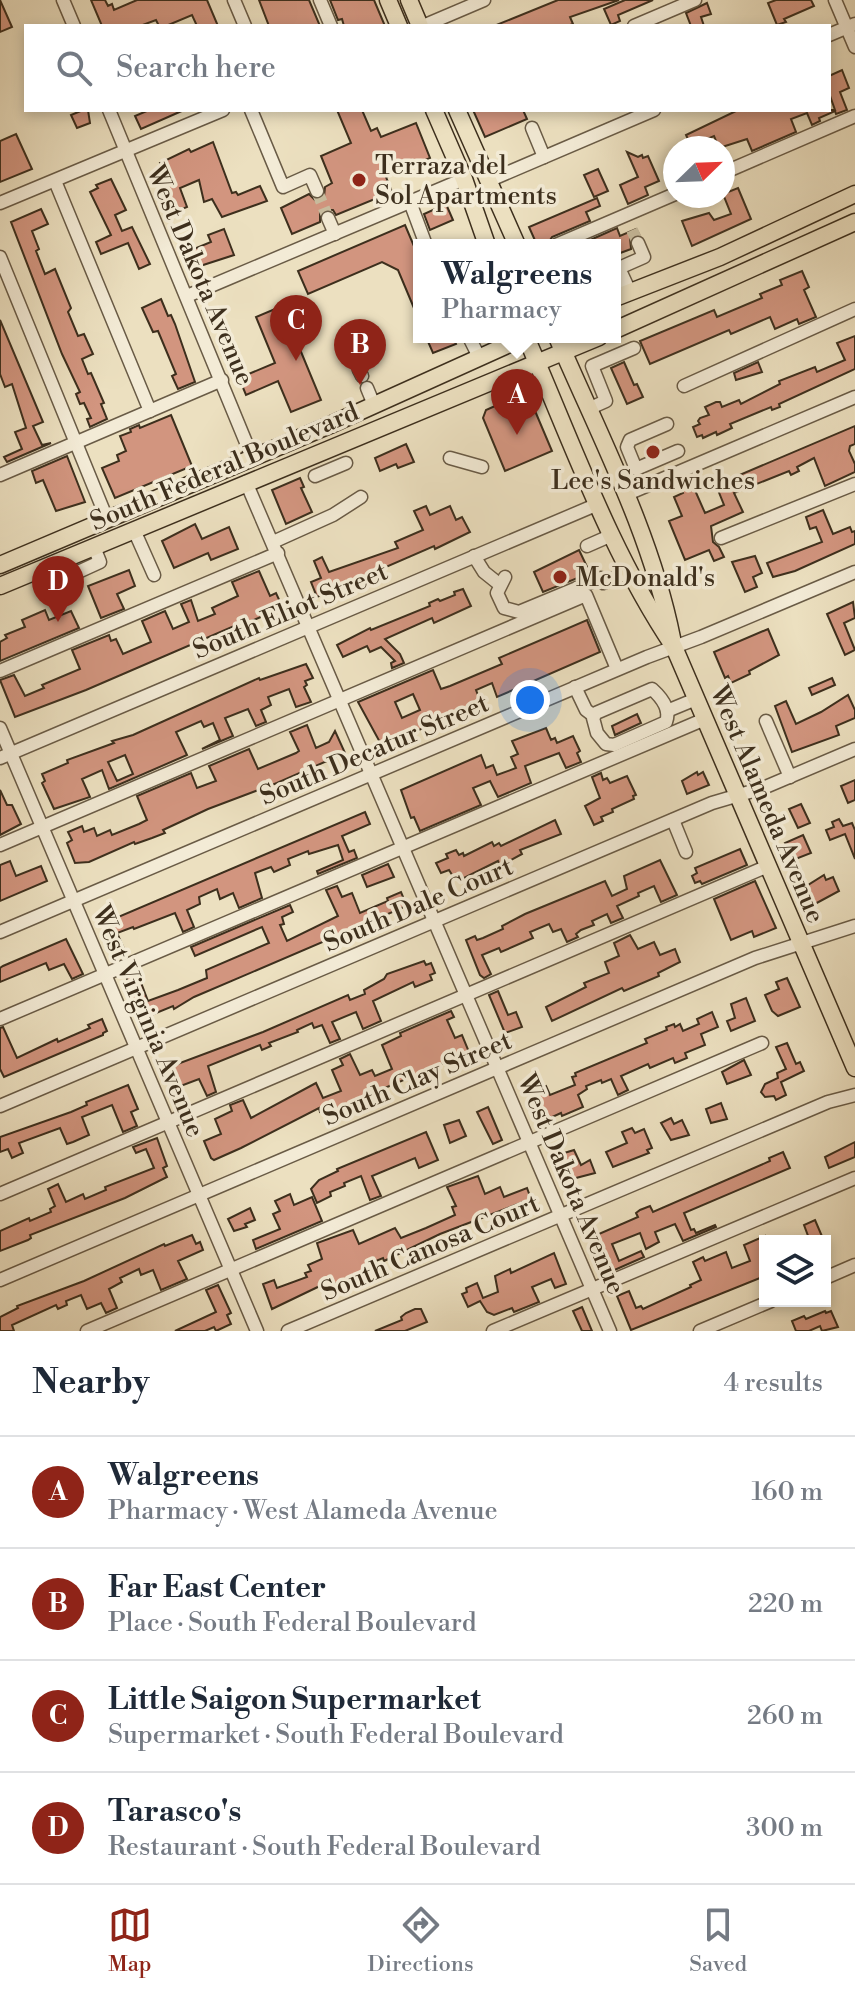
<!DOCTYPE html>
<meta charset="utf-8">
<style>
:root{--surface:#fff;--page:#f2f2f3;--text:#1f2937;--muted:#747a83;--line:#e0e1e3;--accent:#8f2418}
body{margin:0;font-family:"Libre Bodoni",serif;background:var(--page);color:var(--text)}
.controls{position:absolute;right:24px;bottom:24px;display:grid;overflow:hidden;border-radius:0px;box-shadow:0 4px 12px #0003}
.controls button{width:72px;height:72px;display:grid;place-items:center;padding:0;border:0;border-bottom:2px solid var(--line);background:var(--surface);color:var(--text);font:40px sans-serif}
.compass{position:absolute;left:663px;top:136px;width:72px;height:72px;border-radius:50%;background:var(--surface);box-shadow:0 4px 12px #0003;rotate:67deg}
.you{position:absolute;left:530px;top:700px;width:28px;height:28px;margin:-20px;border:6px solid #fff;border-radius:50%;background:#1a73e8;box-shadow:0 0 0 12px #1a73e833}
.badge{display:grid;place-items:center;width:52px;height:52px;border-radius:50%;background:var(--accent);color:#fff;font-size:26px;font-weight:700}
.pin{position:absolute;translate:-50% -66px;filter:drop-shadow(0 2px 4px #0008)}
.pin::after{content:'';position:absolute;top:42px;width:28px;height:24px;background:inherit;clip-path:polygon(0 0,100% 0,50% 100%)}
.popup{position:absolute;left:413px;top:239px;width:208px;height:104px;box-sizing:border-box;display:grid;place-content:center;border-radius:0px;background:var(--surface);filter:drop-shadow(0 2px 6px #0005);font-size:26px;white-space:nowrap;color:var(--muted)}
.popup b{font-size:30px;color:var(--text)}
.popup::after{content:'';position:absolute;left:50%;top:100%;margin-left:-16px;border:16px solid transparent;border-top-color:var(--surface)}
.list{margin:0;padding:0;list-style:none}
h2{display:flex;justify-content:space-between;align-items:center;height:104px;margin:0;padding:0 32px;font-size:34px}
h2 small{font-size:26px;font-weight:400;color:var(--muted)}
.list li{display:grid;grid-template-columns:52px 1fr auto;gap:24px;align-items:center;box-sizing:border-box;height:112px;padding:0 32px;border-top:2px solid var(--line)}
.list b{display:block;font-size:30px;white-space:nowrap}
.list p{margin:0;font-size:26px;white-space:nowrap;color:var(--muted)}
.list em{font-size:26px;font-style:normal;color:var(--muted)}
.icon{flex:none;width:44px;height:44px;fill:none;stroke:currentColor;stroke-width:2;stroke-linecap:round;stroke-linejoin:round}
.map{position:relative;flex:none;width:855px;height:1331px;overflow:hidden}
.search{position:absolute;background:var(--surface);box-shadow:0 4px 12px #0003;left:24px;right:24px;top:24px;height:88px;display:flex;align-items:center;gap:20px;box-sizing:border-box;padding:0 28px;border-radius:0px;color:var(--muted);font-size:30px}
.sheet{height:552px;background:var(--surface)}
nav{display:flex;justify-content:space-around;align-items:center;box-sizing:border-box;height:112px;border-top:2px solid var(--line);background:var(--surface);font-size:22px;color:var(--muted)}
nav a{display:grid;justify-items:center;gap:4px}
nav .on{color:var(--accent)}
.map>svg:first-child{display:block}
.building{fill:#d2957f;stroke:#3d2f1d;stroke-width:2;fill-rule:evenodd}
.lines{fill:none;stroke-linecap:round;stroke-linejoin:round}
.minor-tunnel{stroke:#c9bd9f;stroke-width:12;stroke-dasharray:12 6;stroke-linecap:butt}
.minor-casing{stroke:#695b46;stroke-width:15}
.major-casing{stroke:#3d2f1d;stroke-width:19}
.minor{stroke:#f3ebd6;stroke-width:12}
.major{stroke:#ece0c0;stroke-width:16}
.poi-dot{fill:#8f2418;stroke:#f3ebd6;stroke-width:3}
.labels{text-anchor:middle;stroke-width:7;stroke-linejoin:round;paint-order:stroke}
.poi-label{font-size:26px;fill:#3d2f1d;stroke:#f3ebd6;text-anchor:start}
.street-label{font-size:26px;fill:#3d2f1d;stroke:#f3ebd6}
</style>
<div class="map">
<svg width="855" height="1331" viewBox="0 0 855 1331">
<rect width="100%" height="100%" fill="#ece0c0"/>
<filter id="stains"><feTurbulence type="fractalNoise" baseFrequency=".0025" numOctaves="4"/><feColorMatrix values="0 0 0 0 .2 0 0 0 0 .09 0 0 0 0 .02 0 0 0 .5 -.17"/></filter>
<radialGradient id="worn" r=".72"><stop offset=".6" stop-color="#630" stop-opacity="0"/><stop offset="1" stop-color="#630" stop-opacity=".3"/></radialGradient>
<g class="building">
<path d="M0,0L12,27L0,32Z"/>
<path d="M91,0H105L108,6L112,4L114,10L137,0H207L218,26H197L192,15L166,26H159L156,20L140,26H102Z"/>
<path d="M259,0H309L320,26H269Z"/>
<path d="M330,0H374L385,26H344L342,19L338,20Z"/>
<path d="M558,0H619L570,17L573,24L567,26H494Z"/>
<path d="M625,0H653L618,15L620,21L611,25L604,9Z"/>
<path d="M776,0H811L814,6L784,19L786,22L777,25L768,3Z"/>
<path d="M707,3L711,14L701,17L704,26H691L686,13Z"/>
<path d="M842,70L849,88L840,92L847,110L836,114L835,111L819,118L820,121L812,125L807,113L791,119L796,132L752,151L747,139L719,148L714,136L691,146L686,135L738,110H835L829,93V76Z"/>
<path d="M83,110H88L90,123L77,128L71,115Z"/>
<path d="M149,110H184L141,129L135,116Z"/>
<path d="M337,110H362L371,131L377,128L381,137L416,123L430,158L386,177L392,192L336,215L333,210H325L320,213V222L292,234L281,208L309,194L315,200L324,197L325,187L332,183L321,156L351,143Z"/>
<path d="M473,110H523L527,119L485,137Z"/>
<path d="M16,134L32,169L0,182V141Z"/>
<path d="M213,142L232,193L236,192L238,195L260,186L267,201L222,217L212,199L204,202L199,180L180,188L187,207L175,212L173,208H170L167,194H170L158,167L161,166L160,163L189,149L191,152Z"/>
<path d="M627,152L638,157L642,155L643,158L648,156L659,181L645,187L648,195L628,204L620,185L638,177Z"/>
<path d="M598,169L608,191L594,197L584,175Z"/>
<path d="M111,179L126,210L115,215L122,231L132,227L150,264L139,269L128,243L101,254L96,242L111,235L90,192L98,188L96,185Z"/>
<path d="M738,188L751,219L692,246L682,221L709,213L714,220L731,214L723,194Z"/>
<path d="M597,198L600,206L586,212L590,221L552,237L547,245H537L529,227Z"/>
<path d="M446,204L453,220L430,230L424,214Z"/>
<path d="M41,209L48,224L32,231L39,249L36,251L45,274L55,269L71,308L68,312L78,336L84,334L93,354L82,359L88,374L91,373L104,403L101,404L107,419L90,427L87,419L91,418L84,403L80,404L76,394L80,392L62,354L11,222Z"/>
<path d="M405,225L419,258V320L398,270L382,262L308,294L298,271Z"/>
<path d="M617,228L620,236L636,229L639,234L630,238L631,249L615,255V245H579Z"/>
<path d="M224,229L234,255L197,267L189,251L211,242L208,235Z"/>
<path d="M802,271L809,287L804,290L816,317L799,324L797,319L775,329L770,317L731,334L729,330L650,364L640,341L714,310L717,317L762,298L760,294L782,285L780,280Z"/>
<path d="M161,299L168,316L171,315L175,324L194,379L195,382L178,389L172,376L176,374L158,331L153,332L142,308Z"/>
<path d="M282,306L321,400L291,412L278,381L246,395L239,378L275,363L256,317Z"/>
<path d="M0,320L43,422L33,426L42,445L51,443L7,462L4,457L22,449L15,432L26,428L12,384L5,387L0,374Z"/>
<path d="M855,336V369L779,404L780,407L772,410L771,407L730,424L732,428L717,435L716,432L703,438L702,435L697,437L693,427L700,424L698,421L700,418L709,415L705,407L716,402H720L722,407L739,400L741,404L780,384L779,381L815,367L817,372L845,360L837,343Z"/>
<path d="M426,337H453L456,344L433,353Z"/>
<path d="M624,362L634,385L637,384L643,397L627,404L611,368Z"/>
<path d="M758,362L762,372L736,380L734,373Z"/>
<path d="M527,392L552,451L505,471L483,418L486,410Z"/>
<path d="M171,415L192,466L115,498L102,468L119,461L117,455L126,451L120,436L131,432L130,429L139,425L140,428Z"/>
<path d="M855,426V444L850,446L849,451L855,464V472L825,486L814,458L797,467L799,471L791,475L789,471L734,493L743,512L711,526L713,542L719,547L724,557L714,561L709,550L685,560L669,521L682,516L674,497L683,493L682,490L689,487L690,489L694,488L705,513L724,505L716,485Z"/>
<path d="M406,444L414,462L398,468L396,464L380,471L375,458Z"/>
<path d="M67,456L85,502L56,511L43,480L36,483L32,471Z"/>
<path d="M300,478L304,487L301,488L312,512L286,524L272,490Z"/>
<path d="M426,506L430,515L450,506L456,520L462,517L470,532L435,549L434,546L317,597L311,582L321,578L314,561L322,557L329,572L398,548L395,542L423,530L414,511Z"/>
<path d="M823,510L833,534L850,527L852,532L855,531V544L795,571L773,577L767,563L822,542L816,527L810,529L806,517Z"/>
<path d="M195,524L202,539L229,527L238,549L211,560L208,553L174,568L162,541Z"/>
<path d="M579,550L590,573L543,592L534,572Z"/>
<path d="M755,556L762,573L753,577L757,587L745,592L732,562Z"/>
<path d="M129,570L135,586L117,594L124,609L101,618L88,586Z"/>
<path d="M259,571L270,596L276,593L282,606L275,611L249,622L248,620L86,690L15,717L0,680L14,675L25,696L44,688L42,685L80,669L72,650L109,635L111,641L116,639L123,654L151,642L142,621L165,611L173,629L189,622L181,604L191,600L198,621L215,614L212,608L238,596L232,582Z"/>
<path d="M463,589L471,606L434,623L432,618L385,639L400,654L404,663L392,668L391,663L395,661L381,647L370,652L367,646L343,657L337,645L370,628L371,630L430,606L429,603L438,599L440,601L455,595L454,592Z"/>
<path d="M853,602L855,618L844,623L855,650L845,655L827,614Z"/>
<path d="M45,610L49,620L71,611L79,628L0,661V642L7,638L5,635L25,627L22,620Z"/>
<path d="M587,620L600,652L497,697L492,683L476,690L481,703L382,746L358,702L433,670L441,689L450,686L502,664L499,658ZM413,694L420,710L402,718L395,702Z"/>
<path d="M768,629L779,655L749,671L750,674L731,683L728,676L725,678L714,652Z"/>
<path d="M306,664L313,678L305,681L307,685L304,687L311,702L296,707L289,689L268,697L271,705L261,710L266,722L256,726L248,709L225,718L233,736L202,749L220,740L213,723L204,727L201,721L176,732L187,755L109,789L102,770L82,779L90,797L54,809L42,783L45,781L42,774L68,763L67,760L114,743L112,741L133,735L259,678L260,680ZM125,755L133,774L117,781L108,762Z"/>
<path d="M832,678L835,685L812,695L809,688Z"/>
<path d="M848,695L855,710V718L836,726L839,735L792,752L775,706L786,701L796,724L821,712Z"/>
<path d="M637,714L641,723L615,735L612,726Z"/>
<path d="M307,725L316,748L329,742L335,731L345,753L277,783L208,809L163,830L165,833L152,838L135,844L134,842L89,862L75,863L67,843L72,840L68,832L82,826L84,832L94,828L97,836L110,830L112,835L139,824L147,820L137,796L191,773L197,788L216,781L209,766L249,749L258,769L296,753L299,751L290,732Z"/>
<path d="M546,728L551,740L555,738L557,743L573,736L580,751L577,753L581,762L566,768L559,753L525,766L531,783L498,797L490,781L473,788L481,805L420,831L414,817L411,818L401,790L481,755L486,768L493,765L497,775L516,768L511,757L518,754L512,741Z"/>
<path d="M697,772L698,775L703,772L709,785L687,794L682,781Z"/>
<path d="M601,773L603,780L607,778L610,783L627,776L636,795L633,796L634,799L612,809L613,812L601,817L603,821L594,825L585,806L600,798L592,777Z"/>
<path d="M855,780V800L848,803L841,786Z"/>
<path d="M0,790L7,805H12L21,824L0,835Z"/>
<path d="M801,804L810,823L798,828L789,809Z"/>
<path d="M365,812L370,824L342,836L349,852L354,850L357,858L318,874L317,871L343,860L338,845L309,854L308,851L288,859L290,865L274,872L271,867L255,873L262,898L239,908L233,893L220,899L217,889L199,897L200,904L187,910L194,927L183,932L175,913L134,929L133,927L117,933L125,951L115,956L104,923Z"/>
<path d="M839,819L843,826L852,823L855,830V859L845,834L830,840L826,830L834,827L832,822Z"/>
<path d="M555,820L561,834L520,850L522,854L500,866L498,861L462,879L460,875L454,878L449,870L441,873L436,863L448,858L446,854L456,850L459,855L463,853L464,856L492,842L494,846L499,843L501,846Z"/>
<path d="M803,835L811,853L793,860L785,843Z"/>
<path d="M740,849L747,865L702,884L700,881L695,883L692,876L697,873L695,868Z"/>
<path d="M660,860L677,895L661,902L654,886L638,893L639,896L617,906L623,918L611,923L607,914L592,921L594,925L581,930L576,934L578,937L567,942L561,929L553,932L549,924L530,932L533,938L501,952L499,948L482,955L491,974L484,978L480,975L466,940L475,936L477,940L483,938L503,929L502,926L525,914L605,881L612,896L627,889L624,876Z"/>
<path d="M10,861L16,876L41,866L47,881L0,901V865Z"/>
<path d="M388,864L394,877L367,887L362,875Z"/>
<path d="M824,875L826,880L833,877L839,891L813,905L805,887Z"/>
<path d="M755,881L776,928L754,937L752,931L731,940L714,899Z"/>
<path d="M337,886L342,897L352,893L360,913L388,901L387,898L401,892L406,904L402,908L194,997L174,1009L173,1006L144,1018L138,1006L135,1007L126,975L133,972L137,981L140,980L148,1001L178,990L207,978L206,970L269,943L262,927L195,956L191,947L290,905L293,912L282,917L284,924L280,925L287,941L338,916L326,890Z"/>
<path d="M630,935L638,949L654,942L660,955L675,949L680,962L658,973L659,976L624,991L622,988L552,1021L546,1007L586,987L584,983L609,973L605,962L619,956L614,943Z"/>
<path d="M66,939L83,974L72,979L64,964L49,970L46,963L0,982V968L3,966Z"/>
<path d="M424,961L426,965L431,963L435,973L430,975L432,980L415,987L413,982L373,1001L381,1021L363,1029L356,1012L332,1022L340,1039L330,1043L322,1025L314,1028L312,1023L297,1030L298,1032L269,1043L271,1046L262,1050L260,1045L208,1066L216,1092L207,1096L199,1079L178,1087L171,1070L172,1066L263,1032L348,995L350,1000L365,994L364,990L384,979L387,974Z"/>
<path d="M787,978L800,1007L778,1016L772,1011L765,995L779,989L776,982Z"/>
<path d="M498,991L508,1015L516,1012L522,1027L505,1033L489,995Z"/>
<path d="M746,998L755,1021L731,1031L727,1021L735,1018L731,1004Z"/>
<path d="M451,1011L454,1017L447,1020L455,1038L462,1035L469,1052L465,1054L333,1110L332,1107L320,1112L319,1108L241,1148L214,1160L211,1158L204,1141L221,1134L215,1119L232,1111L230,1105L243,1100L251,1118L316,1083L323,1098L341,1091L332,1070L343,1065L340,1059L350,1054L360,1075L372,1070L375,1076L392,1069L382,1045L401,1036L400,1033Z"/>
<path d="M712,1012L718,1027L701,1034L705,1045L685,1053L687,1058L675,1063L673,1058L650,1068L648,1064L621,1076L628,1090L618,1095L611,1079L602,1083L601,1080L586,1086L587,1089L578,1095L583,1107L562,1116L561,1113L548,1119L544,1109H540L533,1092L535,1090L546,1086L550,1095L575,1085L572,1077L576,1076L575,1073L647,1043L645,1039L667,1030L666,1027L674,1024L675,1027L680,1024L683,1031L699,1024L697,1019Z"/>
<path d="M102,1019L107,1031L103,1033V1035L4,1077L0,1069V1028L3,1027L17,1058L57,1039L58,1042L90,1028L88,1025Z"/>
<path d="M787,1043L796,1064L800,1062L804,1071L781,1082L786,1095L776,1100L774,1096L765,1097L761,1092L765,1084L778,1078L777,1073L786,1069L776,1047Z"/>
<path d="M744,1060L751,1075L727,1084L722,1072Z"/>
<path d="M128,1085L138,1109L131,1112L137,1126L123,1132L112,1105L82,1117L89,1135L73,1142L67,1144L60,1128L19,1143L23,1153L12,1158L8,1149L0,1152V1137L71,1112L87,1105L86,1102Z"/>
<path d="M721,1103L727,1119L711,1123L706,1109Z"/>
<path d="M488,1107L502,1140L493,1144L477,1112Z"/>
<path d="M671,1118L674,1124L682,1120L689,1135L671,1140L661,1123Z"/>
<path d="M459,1120L466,1136L450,1143L444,1125Z"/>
<path d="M632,1128L635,1133L644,1129L652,1148L647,1150L649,1153L613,1167L606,1152L627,1143L622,1132Z"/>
<path d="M426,1132L438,1160L419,1168L415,1158L372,1176L381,1196L370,1200L361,1176L344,1183L345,1186L330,1192L331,1196L317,1203L311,1189L319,1180L338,1171L337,1169Z"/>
<path d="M157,1138L167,1166L163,1168L167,1177L125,1198L30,1235L31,1238L28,1240L0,1251V1231L29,1218L30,1221L51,1212L50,1209L55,1206L48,1189L58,1184L66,1202L83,1194L85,1199L106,1190L105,1187L154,1168L146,1149L136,1153L133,1147Z"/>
<path d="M855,1142V1157L829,1168L825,1157Z"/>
<path d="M574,1150L581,1165L590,1160L595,1173L572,1179L561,1154Z"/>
<path d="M783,1152L790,1168L684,1213L691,1230L694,1229L696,1233L715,1225L716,1227L683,1241L675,1224L655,1232L659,1242L646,1249L640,1233L612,1244L619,1261L641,1251L644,1257L610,1272L592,1237L638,1217L636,1213L640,1210L650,1206L653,1212L770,1161L769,1158Z"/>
<path d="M478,1176L485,1194L500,1187L504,1197L527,1188L531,1199L440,1234L384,1261L383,1258L366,1265L368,1268L349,1279L325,1287L324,1284L272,1309L263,1284L274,1280L277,1288L307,1277L305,1273L311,1271L308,1265L322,1259L317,1243L353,1230L359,1244L395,1228L401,1238L426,1228L455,1215L452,1207L456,1206L447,1187Z"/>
<path d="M290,1194L294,1205L312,1197L322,1221L256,1249L253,1240L280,1229L273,1214L280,1211L275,1201Z"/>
<path d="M250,1208L255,1220L245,1224L247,1227L234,1231L228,1219Z"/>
<path d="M815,1220L824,1241H810L804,1225Z"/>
<path d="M192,1235L196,1244L200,1242L203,1250L178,1261L187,1279L161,1290L153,1270L141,1275L139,1269L120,1278L122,1282L109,1289L117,1308L106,1313L101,1303L87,1309L81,1295L66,1301L67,1305L58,1309L56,1305L12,1325L14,1331H0V1317L18,1308L17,1306L84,1281L164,1244L165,1246Z"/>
<path d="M765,1236V1276L631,1330L617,1296L629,1291L636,1308L641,1306L643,1309L691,1287L690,1285L701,1280L693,1262L703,1257L705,1261L726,1252L732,1268L750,1261L744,1245Z"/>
<path d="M554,1253L566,1284L555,1288L551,1279L532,1287L539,1302L514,1312L512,1308L494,1315L487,1312L480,1301L468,1307L462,1294L467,1292L466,1288L477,1283L483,1298L498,1292L495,1276L510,1269L511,1273Z"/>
<path d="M218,1285L231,1313L227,1315L231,1324L216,1331L214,1327L205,1331H175L216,1312L206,1290Z"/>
<path d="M582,1307L592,1331H582L573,1311Z"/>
<path d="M415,1309H421L427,1322L405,1331H375L402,1320L401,1317L406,1313Z"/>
<path d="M825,1311L826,1313L831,1311L838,1327L822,1331L820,1326L809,1331H796L792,1321L804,1316L806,1319Z"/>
</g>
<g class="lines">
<g class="minor-tunnel">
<path d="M317,191L328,218"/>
<path d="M632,230L638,243"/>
</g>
<defs>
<g id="minor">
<path d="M63,0L74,26"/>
<path d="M234,0L245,26"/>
<path d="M320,0L331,26"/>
<path d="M835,0L855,47"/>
<path d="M423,26L484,0"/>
<path d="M634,26L695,0"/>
<path d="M829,35L855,24"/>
<path d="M109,110L252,457"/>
<path d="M251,110L283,187L310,175L317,191"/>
<path d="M532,128L544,157"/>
<path d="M723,173L855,116"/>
<path d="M55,181L150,411"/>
<path d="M488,181L654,110"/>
<path d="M410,202L426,245"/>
<path d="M0,203L223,110"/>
<path d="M328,218L335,234"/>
<path d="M556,245L675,194"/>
<path d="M0,257L107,519"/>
<path d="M630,292L619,268L644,257L638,243"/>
<path d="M187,296L464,179"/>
<path d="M469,337L479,357"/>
<path d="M359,370L362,376"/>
<path d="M684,386L855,309"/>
<path d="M367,388L374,405"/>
<path d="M588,409L606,401L592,366L634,348"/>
<path d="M667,424L630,440L627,447L636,469L678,451"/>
<path d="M450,458L482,467"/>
<path d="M0,475L222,380"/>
<path d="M315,476L346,463"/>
<path d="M246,482L610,1331"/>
<path d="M625,495L855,397"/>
<path d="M134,530L154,575"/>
<path d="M721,538L855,484"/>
<path d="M273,542L333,515L361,497"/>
<path d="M587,546L612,535"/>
<path d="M474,556L484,572L499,584"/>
<path d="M505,577L497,593L504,608L519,612L601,578"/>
<path d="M65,578L100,562L94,547"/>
<path d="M603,583L629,572"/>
<path d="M0,671L278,553"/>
<path d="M575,687L586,710L594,716"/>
<path d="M652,689C662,698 671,709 666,722L614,745L606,744L597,733L593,718L596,713Z"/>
<path d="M667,711L696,699"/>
<path d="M766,721L790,777"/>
<path d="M0,728L257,1331"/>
<path d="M0,758L598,504"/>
<path d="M673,820L686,852"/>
<path d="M0,845L586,595L617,669"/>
<path d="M0,932L647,657L701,637L855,572"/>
<path d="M0,1019L705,719"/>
<path d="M0,1106L712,803L763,788L855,749"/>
<path d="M0,1194L768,866"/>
<path d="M825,1278L855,1265"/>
<path d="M0,1280L755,958L855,926"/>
<path d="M87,1331L762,1043"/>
<path d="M288,1331L828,1102L855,1095"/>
<path d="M493,1331L855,1178"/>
<path d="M700,1331L771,1301"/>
</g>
<g id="major">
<path d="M388,0L399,26"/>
<path d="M409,0L420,26"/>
<path d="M434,110L464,179L487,245"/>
<path d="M457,110L517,245"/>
<path d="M615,298L720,257L855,194"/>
<path d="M615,330L855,222"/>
<path d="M526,337C572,442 610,552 674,647L855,1068"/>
<path d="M557,337C599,435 651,533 672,638"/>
<path d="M0,565L330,425L525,337"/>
<path d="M0,586L599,337"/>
</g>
</defs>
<use href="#minor" class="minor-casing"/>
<use href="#major" class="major-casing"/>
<use href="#minor" class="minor"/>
<use href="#major" class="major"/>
</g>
<g class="poi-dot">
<circle cx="359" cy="180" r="8"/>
<circle cx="653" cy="452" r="8"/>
<circle cx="560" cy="577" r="8"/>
</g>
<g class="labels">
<g class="poi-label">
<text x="375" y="174">Terraza del<tspan x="375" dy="30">Sol Apartments</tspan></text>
<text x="653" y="489" text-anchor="middle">Lee's Sandwiches</text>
<text x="576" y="586">McDonald's</text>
</g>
<g class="street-label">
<text transform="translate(201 275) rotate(67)" y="9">West Dakota Avenue</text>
<text transform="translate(224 466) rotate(-23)" y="9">South Federal Boulevard</text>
<text transform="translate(290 610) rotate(-23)" y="9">South Eliot Street</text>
<text transform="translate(374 749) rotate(-23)" y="9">South Decatur Street</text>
<text transform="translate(768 804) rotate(67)" y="9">West Alameda Avenue</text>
<text transform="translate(418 904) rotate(-23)" y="9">South Dale Court</text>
<text transform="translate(149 1021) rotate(67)" y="9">West Virginia Avenue</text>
<text transform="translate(417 1078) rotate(-23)" y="9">South Clay Street</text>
<text transform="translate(572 1184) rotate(67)" y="9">West Dakota Avenue</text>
<text transform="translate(430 1247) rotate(-23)" y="9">South Canosa Court</text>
</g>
</g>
<rect width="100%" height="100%" filter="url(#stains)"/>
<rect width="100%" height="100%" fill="url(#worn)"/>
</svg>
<div class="controls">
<button><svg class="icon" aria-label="layers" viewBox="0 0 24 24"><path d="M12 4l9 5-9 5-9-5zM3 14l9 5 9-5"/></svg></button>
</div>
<svg class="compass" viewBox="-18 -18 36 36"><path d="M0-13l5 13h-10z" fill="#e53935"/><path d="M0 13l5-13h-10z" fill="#747a83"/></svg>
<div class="you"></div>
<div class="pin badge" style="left:517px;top:435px">A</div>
<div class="popup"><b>Walgreens</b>Pharmacy</div>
<div class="pin badge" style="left:360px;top:385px">B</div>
<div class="pin badge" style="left:296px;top:361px">C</div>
<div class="pin badge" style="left:58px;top:622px">D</div>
<div class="search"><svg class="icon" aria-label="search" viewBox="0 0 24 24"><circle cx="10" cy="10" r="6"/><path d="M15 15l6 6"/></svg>Search here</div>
</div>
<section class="sheet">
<h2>Nearby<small>4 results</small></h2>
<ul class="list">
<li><span class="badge">A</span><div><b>Walgreens</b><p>Pharmacy · West Alameda Avenue</p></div><em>160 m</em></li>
<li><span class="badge">B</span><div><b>Far East Center</b><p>Place · South Federal Boulevard</p></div><em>220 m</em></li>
<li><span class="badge">C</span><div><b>Little Saigon Supermarket</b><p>Supermarket · South Federal Boulevard</p></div><em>260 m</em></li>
<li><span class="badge">D</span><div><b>Tarasco's</b><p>Restaurant · South Federal Boulevard</p></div><em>300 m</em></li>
</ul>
</section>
<nav>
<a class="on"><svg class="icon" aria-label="map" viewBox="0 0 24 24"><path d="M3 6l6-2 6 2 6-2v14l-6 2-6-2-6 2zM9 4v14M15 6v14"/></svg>Map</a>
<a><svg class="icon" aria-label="directions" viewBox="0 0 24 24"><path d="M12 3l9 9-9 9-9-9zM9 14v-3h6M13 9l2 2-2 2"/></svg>Directions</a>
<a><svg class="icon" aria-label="saved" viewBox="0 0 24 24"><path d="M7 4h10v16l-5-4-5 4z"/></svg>Saved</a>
</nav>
